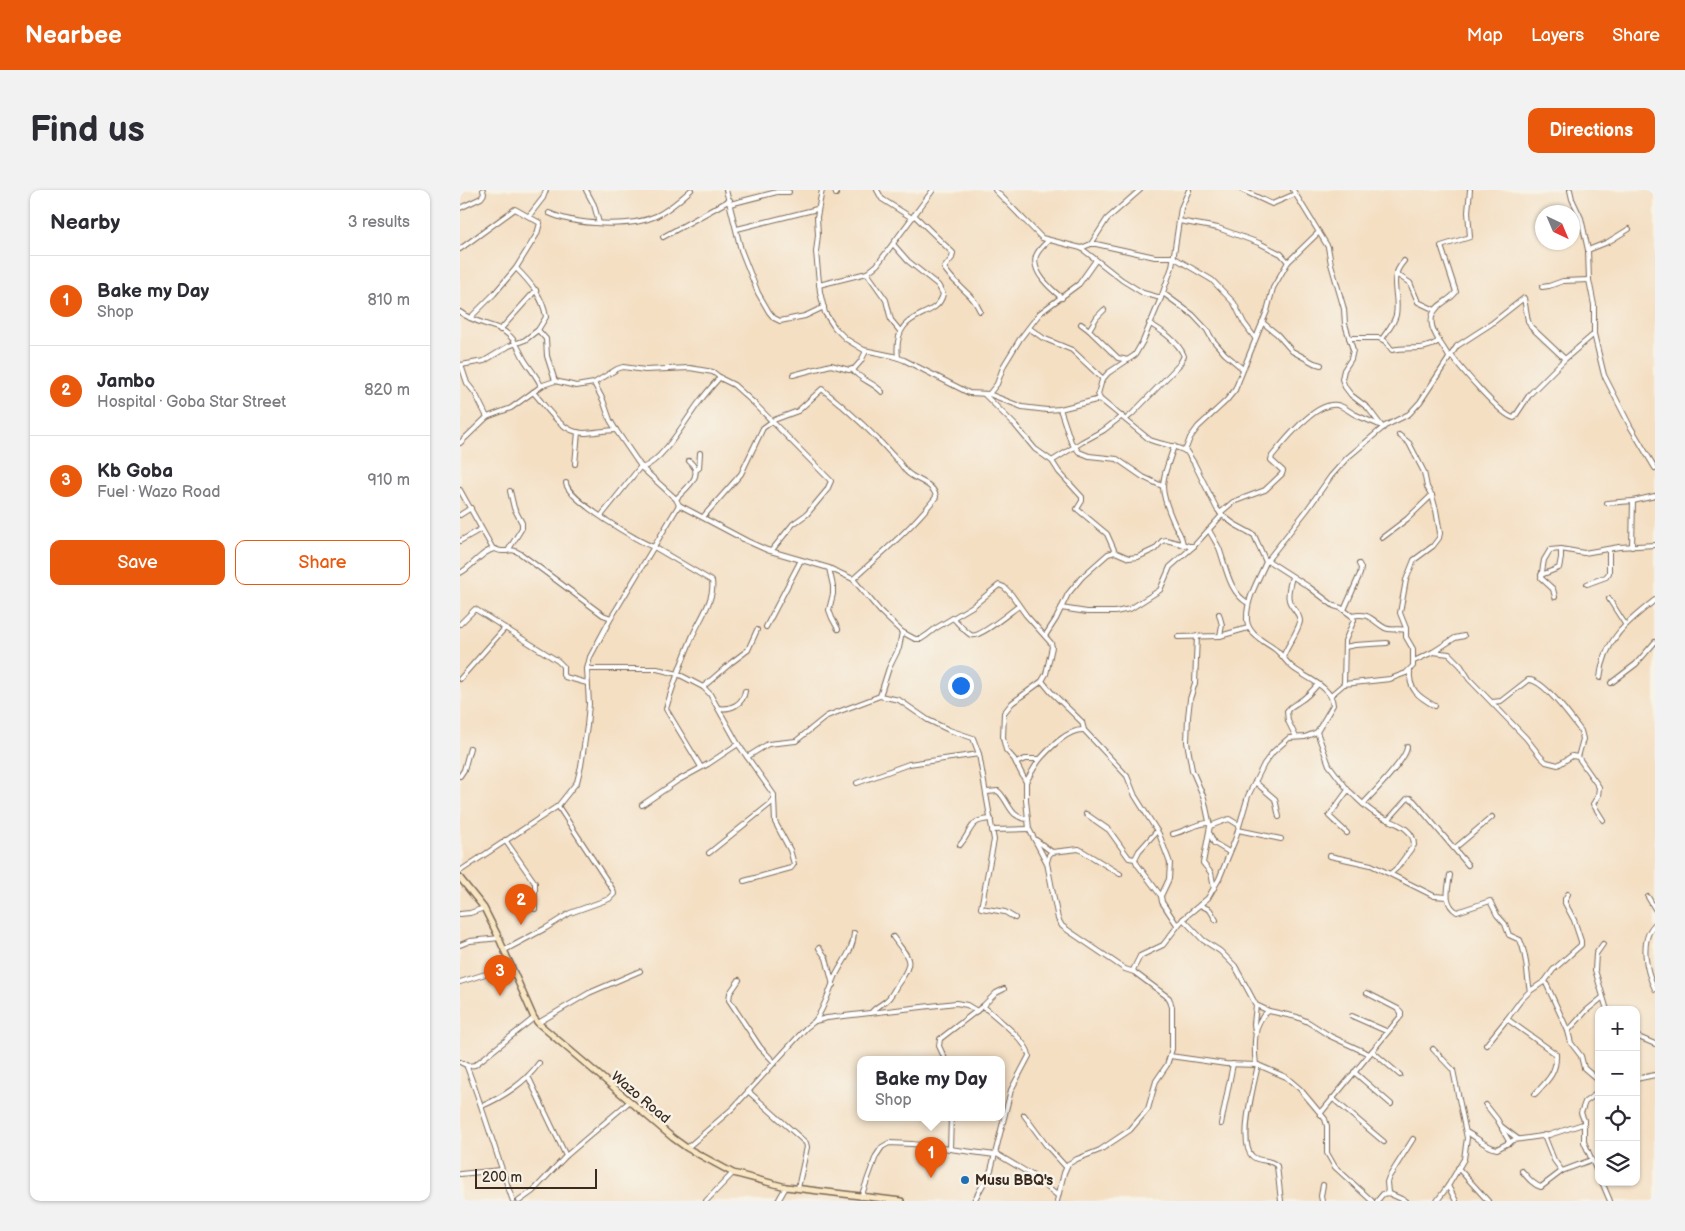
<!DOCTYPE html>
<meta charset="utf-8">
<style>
:root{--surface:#fff;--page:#f2f2f3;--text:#2b2b33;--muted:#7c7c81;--line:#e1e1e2;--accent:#ea580c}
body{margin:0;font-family:"Balsamiq Sans",sans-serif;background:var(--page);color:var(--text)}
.controls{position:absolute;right:15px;bottom:15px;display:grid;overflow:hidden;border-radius:10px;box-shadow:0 1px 4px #0004}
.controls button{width:45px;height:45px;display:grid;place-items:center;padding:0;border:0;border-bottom:1px solid var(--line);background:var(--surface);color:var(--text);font:25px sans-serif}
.compass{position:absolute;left:1075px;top:15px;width:45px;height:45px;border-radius:50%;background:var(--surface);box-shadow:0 1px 4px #0004;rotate:136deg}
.scale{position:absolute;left:15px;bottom:12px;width:122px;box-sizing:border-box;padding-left:5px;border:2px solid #3b2a1e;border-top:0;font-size:14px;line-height:18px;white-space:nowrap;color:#3b2a1e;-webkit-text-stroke:4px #f7f3e8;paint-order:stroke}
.you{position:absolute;left:500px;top:495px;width:18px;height:18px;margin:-12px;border:4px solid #fff;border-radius:50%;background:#1a73e8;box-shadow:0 0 0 8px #1a73e833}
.badge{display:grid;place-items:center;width:32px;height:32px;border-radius:50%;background:var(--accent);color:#fff;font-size:16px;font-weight:700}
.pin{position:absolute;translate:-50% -41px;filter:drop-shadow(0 1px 2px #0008)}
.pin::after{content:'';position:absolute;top:26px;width:18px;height:15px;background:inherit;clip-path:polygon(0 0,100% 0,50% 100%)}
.popup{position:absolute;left:397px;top:866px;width:148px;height:65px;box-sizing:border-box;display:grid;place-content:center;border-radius:10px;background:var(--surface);filter:drop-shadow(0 1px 4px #0005);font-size:16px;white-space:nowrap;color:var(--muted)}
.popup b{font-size:19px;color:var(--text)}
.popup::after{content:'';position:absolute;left:50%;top:100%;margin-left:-10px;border:10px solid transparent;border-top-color:var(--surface)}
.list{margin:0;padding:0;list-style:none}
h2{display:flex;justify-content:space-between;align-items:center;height:65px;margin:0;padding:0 20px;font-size:21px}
h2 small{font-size:16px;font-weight:400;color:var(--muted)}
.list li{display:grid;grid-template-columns:32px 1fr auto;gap:15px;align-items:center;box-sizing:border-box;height:90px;padding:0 20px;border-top:1px solid var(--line)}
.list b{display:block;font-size:19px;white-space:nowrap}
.list p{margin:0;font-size:16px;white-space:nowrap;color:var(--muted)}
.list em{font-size:16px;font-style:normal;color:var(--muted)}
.actions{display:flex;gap:10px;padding:15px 20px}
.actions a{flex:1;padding:11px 0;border:1px solid var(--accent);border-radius:10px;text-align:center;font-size:18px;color:var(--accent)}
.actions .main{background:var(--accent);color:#fff}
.icon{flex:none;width:28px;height:28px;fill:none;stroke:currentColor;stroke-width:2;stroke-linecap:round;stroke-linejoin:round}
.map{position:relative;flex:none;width:1195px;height:1011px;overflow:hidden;border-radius:10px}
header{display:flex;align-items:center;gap:30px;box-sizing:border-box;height:70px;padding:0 25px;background:var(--accent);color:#fff}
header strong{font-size:24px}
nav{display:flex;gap:28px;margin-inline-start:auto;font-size:18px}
.intro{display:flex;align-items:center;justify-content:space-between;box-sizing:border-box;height:120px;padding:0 30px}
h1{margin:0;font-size:35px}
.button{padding:12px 22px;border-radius:10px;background:var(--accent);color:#fff;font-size:18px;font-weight:700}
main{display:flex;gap:30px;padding:0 30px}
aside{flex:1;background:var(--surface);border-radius:10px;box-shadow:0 1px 4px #0004}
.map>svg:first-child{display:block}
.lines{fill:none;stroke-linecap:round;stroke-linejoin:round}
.minor-casing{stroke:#7c6958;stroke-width:6}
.secondary-casing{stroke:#7c6958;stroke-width:8}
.minor{stroke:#fff;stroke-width:4}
.secondary{stroke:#f9e7c3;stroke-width:5}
.poi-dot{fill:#1f6fb2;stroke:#f7f3e8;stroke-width:2}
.labels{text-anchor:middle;stroke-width:5;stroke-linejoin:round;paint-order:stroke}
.street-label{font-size:14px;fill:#3b2a1e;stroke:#f7f3e8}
.poi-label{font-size:14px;font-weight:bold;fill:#3b2a1e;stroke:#f7f3e8;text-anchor:start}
</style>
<header>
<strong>Nearbee</strong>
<nav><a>Map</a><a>Layers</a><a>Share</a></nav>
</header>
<div class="intro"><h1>Find us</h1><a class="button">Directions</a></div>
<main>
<aside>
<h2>Nearby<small>3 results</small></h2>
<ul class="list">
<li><span class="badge">1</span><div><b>Bake my Day</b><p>Shop</p></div><em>810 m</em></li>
<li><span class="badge">2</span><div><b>Jambo</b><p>Hospital · Goba Star Street</p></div><em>820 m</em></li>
<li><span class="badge">3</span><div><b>Kb Goba</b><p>Fuel · Wazo Road</p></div><em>910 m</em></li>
</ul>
<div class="actions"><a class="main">Save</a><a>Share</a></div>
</aside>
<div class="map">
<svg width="1195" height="1011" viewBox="0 0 1195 1011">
<rect width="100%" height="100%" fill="#f7f3e8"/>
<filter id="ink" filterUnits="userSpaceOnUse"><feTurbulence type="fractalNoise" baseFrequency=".02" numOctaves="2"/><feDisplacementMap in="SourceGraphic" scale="10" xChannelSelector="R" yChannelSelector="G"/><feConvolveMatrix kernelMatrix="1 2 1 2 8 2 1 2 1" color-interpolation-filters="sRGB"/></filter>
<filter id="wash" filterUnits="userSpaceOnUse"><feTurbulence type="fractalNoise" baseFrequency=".0096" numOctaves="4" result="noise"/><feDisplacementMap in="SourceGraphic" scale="20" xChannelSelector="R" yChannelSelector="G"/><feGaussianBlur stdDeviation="1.12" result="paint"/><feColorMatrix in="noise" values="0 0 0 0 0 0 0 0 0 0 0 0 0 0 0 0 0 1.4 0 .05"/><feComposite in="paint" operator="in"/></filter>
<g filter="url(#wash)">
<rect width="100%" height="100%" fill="#f4dfc3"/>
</g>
<g filter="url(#ink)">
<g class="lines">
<defs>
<g id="minor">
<path d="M126,0L134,15L139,33"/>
<path d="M266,0L281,60L298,103L309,122L314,128L320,131L345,126L364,117"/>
<path d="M362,0L357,27L358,45L356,62L360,102L365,123L375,138L386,149L404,160L433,166L444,170L509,203L529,204L562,217L587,220L600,219L640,209"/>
<path d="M375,0L376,4"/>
<path d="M417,0L422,9L452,28"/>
<path d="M535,0L582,48L621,58L662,90L683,103L701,108"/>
<path d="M782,0L812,14L835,4"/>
<path d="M833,0L868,57L871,74L884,119L885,134L893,160L891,169L884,180L882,189L885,197L891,205L908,218L923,238"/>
<path d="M1110,0L1112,9L1121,28L1128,60L1129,90L1134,115V144L1144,185L1170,236L1195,278"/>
<path d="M270,14L317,2H329"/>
<path d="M0,18L21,8L24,4L23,0"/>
<path d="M89,23C115,35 170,38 196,26C209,20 221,9 231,0"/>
<path d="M454,25L493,63L492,68L484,78C488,83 492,89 497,93C507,104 513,106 520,121"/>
<path d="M69,26L83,8L86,0"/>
<path d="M719,31L758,38L799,53L821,64L828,72"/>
<path d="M277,39L357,19"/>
<path d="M203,47L270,10"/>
<path d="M588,51C584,55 578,60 576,66C571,82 591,99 602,108"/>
<path d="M433,54L448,71L478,95L483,104C477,132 432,116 438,168"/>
<path d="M631,54L647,29L680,0"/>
<path d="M621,58L631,54H636L695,67H713L752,90L774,113L784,133L795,148"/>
<path d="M0,59L55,19L80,33L77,44L56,78L34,104L10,128"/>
<path d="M1128,60L1148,52L1169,39"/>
<path d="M407,83L426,110L431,130L440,141"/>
<path d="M936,84L950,93L958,112L975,120"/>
<path d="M359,95L407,83L417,75L473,0"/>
<path d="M1082,97L1089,96L1103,91L1129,90"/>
<path d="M703,103L733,125L747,140L752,149L765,164L783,179"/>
<path d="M644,120L637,127L629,140L658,168L668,170"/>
<path d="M0,122C13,132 26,133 40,139C55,147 57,156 64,169C70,179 77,186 81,196"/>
<path d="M802,132L817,144L832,161L854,173L861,175"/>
<path d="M621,134L629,140"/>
<path d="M569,138L583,148L612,160L643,189"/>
<path d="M40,140L76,100"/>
<path d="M78,140L86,149L87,166L95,191"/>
<path d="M889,148H919L925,151L932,160C951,156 963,162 979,151"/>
<path d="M922,149C927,141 934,134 936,125C940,103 927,90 944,71"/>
<path d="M991,165C1000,177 1041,226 1054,228L1070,204L1105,169L1134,144"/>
<path d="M989,167C982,153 961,133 978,117C983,112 991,109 996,102L981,56L1010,47L1008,22L1010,0"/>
<path d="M392,179C400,190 413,192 422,202"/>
<path d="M333,185L371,175L389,180L394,179L401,171L406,161"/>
<path d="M134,193L143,210L150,230L156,240L182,278L216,309L219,315L287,351L307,360L369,378L393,389L420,421L442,442L455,449H461L467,445L476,438L513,416L539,395L544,397L551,404L566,425L591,453L592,457L586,484L582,491L552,513L544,523L543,548L546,560L554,569L566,592V610L569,639L587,673L598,729L602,736L609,741L665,779L674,782"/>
<path d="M73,202C87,217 101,243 124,243C134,243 145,240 156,240"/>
<path d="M524,204L555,235L575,259L592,271L599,282L622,307V311L617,319L647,344L655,362"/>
<path d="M529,204L537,194L544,175L560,149L580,123L619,94L636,70"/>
<path d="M600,219L611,252L619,262L629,266L657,269L683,287L702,296"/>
<path d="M27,227L15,203L7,193L1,175L24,171L49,156L65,150L78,140L86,127C83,107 70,92 56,78"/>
<path d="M666,229L672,224L719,175L724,166C718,151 702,141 689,133"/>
<path d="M0,253L27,227L51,218L83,195L95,191L116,196L134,193L157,179L163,177L185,180L230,178L253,182L262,189L274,195L295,214L371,291L367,300L347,324L333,334L312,360"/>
<path d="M714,256C702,293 697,295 714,333C717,340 722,345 723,355"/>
<path d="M725,261L730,248L738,237L766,211L775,200L807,121L813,98L828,72L859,42"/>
<path d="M592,271L622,252L644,240L662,226"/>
<path d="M115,274L118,242"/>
<path d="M182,278C204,270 226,229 240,211C246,203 253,195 260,187"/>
<path d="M236,280L239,278L240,263"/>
<path d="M106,293C107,309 178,352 194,357L252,391C255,409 240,429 233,445C223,469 213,494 206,519L241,577"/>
<path d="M0,300L33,359"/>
<path d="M216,309C226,298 246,285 229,271"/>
<path d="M1147,313L1173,311"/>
<path d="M760,323L773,312L805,300L822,284L823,281L811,270L812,266C824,251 856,211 877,215C883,216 889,221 894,224C902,228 911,231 919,235"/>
<path d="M0,325L11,318"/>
<path d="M141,326L181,276"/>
<path d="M243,327L281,284L303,238L314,230L338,221L362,199C387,219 416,246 438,271C442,275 444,280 448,283C457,291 474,293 476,307C452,338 422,363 393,389"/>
<path d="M749,340C752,346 756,352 759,358C766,376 769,403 788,413"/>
<path d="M922,348L947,329L972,305"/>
<path d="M0,351L21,339"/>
<path d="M1172,357L1173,311L1195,306"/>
<path d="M49,359L62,338V333L54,318L50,301"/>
<path d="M807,370L849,397L874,416L881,418L892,426L894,430L885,451L884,494"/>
<path d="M806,372L847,320L871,286L887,268L925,236L949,224L960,212L997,156L1031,134L1064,108L1068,131L1071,137L1105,169"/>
<path d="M369,378L373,396V404L369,420L372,428L378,439"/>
<path d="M0,383C11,378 22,361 34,359C38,359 37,361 42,361C52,362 49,357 61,364L143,425L151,428"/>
<path d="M1081,385L1099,378L1101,368V359"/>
<path d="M1127,394L1146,387L1149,383V359"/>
<path d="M1095,407L1093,399L1081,388L1084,370L1090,360L1101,359L1124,363L1159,357L1195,355"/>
<path d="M1149,409L1165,434"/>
<path d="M601,418L627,422H655L670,419L700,400L710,377L734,356L762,325"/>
<path d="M884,420L900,384L901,378L899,374"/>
<path d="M759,424L762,435L760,446"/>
<path d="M892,426C910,422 912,431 925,438C931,441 939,438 946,440"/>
<path d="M493,428C498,433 505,442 511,445C519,449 551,421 559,416"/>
<path d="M0,434L15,419L45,438L0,489"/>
<path d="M306,437L341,370"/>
<path d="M45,438L98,471L103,476V485L105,487L127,493"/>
<path d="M585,446L596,429L608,404L622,387L648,364L655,362L669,368L678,367L695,359L702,351L706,350L729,356H734"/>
<path d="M737,446L735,493L730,509L728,527L727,552L732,580L744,608L750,636L743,673L751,683L754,698"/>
<path d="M718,447L760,446L788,438"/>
<path d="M885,457L895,455L927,453"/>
<path d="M973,462L989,464L1001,476L1009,489L1066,548L1080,566L1086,572L1098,575L1112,566L1118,567L1139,597L1138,606L1133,614L1143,630"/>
<path d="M823,467C826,458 840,438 840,431C840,423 831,418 829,410C827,403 830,394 832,387"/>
<path d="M954,471L973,462L995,448L1004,446"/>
<path d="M127,479H197L218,484L243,497L250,504L278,554L314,605V609L310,614L249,663"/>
<path d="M950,480C948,500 959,507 975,516"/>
<path d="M1140,488C1144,450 1167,432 1195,410"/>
<path d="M582,491L591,502L622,532L624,540"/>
<path d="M1151,493L1176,474L1195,452"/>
<path d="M243,497L272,472L288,460L297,440"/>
<path d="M871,505L884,494L930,489L946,483L953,476V459L946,447V438L940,423L946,390L954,370L973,356L979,348L980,343L976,320L972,306L967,297L964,282L949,253L939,245"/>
<path d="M420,506L429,478L439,458L442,442"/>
<path d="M1032,512L1041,511L1068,490C1083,488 1112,529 1121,541L1123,549L1118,567"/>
<path d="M258,518C270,520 283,515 285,501"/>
<path d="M857,542L869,575L888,600L869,626L887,643"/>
<path d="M836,547L828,531L827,521C831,515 835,515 840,511C847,507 853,500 858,494"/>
<path d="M287,567L308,554L336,551L367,526L420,506L439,510L468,530L489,540L513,548L519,564L534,650L521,718L545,722L555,728"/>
<path d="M556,573L565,569H580"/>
<path d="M0,586L4,580L10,558"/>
<path d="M566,592C571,584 575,575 581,568C591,557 608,539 624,540L667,586L675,606L699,644L710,673L709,689L701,706L702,712L717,735"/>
<path d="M795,592L815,609L819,627"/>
<path d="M397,593L449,574L519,564"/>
<path d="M527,602L538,601C550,612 549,628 568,629"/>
<path d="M903,614C912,604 947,569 947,557"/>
<path d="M182,615L217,591L248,574L278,554"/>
<path d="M626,624L649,640L669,668L675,669"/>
<path d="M928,630L947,609L950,608L954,611L1008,675"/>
<path d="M750,636L769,629L779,635"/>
<path d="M532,640L569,639"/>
<path d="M778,640L821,649"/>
<path d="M697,641L679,661L675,669L677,674L701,706"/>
<path d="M713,644C726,641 736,633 749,633"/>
<path d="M750,644L754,653L769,662"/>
<path d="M45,650L75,693V719"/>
<path d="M576,650L592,662"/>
<path d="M500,655C513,640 508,630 531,629"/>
<path d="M995,658L1032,627"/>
<path d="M870,666L911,675L930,684L937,678L954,655C954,634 926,632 913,622C904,616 897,608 889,601"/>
<path d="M587,672L589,665L592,662L619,659L660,684"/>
<path d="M0,681L98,616L117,592L121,576L127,536L129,514L127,479L130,467L151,428L219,315"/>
<path d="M930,684L974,706L987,707"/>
<path d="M990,685C988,699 983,713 997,722L1030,711L1037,725L1045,734L1049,745L1060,750C1068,768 1066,782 1070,801"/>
<path d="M284,691L331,678L334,674L330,660L315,632L314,609"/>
<path d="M1188,707L1195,719"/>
<path d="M740,715L750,720L756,730"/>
<path d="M0,724L10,723L24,718"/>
<path d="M723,729L743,750L760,761L775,776L796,815L794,834L795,842"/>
<path d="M1195,734C1179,750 1186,781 1195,799"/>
<path d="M1143,754L1136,764L1135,780L1147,820"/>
<path d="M0,755L10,751L40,748"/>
<path d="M359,758L366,768L373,795"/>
<path d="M45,760L86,738L110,723L149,709L154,704L153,700L98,616"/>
<path d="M279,790L270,803L269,810L300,857L315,873"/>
<path d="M1085,791L1108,841L1111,853L1121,866L1124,878L1139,891"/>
<path d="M0,792L35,781L50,774"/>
<path d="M796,815L809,821"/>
<path d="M411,823C416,816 424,814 429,808C433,803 436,796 440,791C456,769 447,767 433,747"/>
<path d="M892,826L926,841"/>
<path d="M1047,829L1096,864C1097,883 1087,891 1075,904"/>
<path d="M355,831C365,817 369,801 376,785C384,769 393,761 394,743"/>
<path d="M78,833L129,803L180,781"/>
<path d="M1108,841L1126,821L1143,807"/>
<path d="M1176,846L1195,854"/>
<path d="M1026,855L1047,829L1061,810L1070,801L1085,791L1093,780L1121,755V751L1114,730L1105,713V709L1108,704"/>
<path d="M973,859L993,880L1007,948L1004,969L988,996L977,1011"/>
<path d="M912,861L940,885"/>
<path d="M710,866L766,874L798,875L826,887L840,899L865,929L867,936V963L875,977L912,1011"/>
<path d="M485,869L479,856L480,849L523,816L536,803L544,799"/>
<path d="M0,872L8,876L15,875L74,828"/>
<path d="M796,875C794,859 792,831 809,821L837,827L848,832L870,846L909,864"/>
<path d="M798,875C794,893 778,953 792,966C799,973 810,968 817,976L821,1011"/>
<path d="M8,876L7,877C24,921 37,967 53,1011"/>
<path d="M894,882L931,914"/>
<path d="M68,886L106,966"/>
<path d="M1176,889L1195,885"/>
<path d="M289,902L346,953L347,957L338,998"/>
<path d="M1139,902L1125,912L1121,923L1124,930V952L1139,986"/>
<path d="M872,908L924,952"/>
<path d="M1026,915L1037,929L1041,936L1058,949"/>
<path d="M22,916C43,907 66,892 79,873"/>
<path d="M860,924L941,826V822L938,819L907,803"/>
<path d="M564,925L586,955L606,977"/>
<path d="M761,934L773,874"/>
<path d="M1042,939L1050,953"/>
<path d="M1006,942C1017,947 1025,957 1037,959L1054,950L1089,945L1123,934"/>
<path d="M1084,945L1094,970L1102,981"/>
<path d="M227,958L273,918L346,838L355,831L367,828L496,813L507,815L517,821"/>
<path d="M490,959L491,927"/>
<path d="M535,963L572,985L598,1006"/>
<path d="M998,978L1028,1011"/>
<path d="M1062,981C1067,987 1073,995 1081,997L1102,981L1131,970"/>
<path d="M0,984L41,980"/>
<path d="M1142,992L1150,1011"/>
<path d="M988,996L996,1011"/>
<path d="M928,1003L927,992L929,987L953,949"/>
<path d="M401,1007L416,966L422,957L429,953L452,954L535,965"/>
<path d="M59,1011L73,1001L106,966L169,912"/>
<path d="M246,1011L273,983"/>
<path d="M318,1011L326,997"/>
<path d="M514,1011L531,980L551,900L569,866C569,852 534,826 523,816"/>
<path d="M597,1011L604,983L608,974L617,969L640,960L670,940L688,919L696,891L707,875L712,859V817L709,808L674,782L673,780L680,766L703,755L723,729L748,708L759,689L775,650L788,606L804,574L813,562L829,548L845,547L857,542L873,515C872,496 845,488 832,477C826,472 822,465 816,460C806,452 788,445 787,430C786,409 798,391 806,372L794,345L774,334L762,325L757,319L734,273L727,262C715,255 703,255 690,250L640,209L638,204L642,190L648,183L675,165L683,151L701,108L712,77L721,18L729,0"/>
<path d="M862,1011L861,1006L863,995"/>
<path d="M917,1011L923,1004L928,1003L946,1011"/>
</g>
<path id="secondary" d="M0,688L24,718L37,744L74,828L78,833L213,948L227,958L273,983L326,997L441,1011"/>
</defs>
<use href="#minor" class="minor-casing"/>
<use href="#secondary" class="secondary-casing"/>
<use href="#minor" class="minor"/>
<use href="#secondary" class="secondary"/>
</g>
</g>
<circle class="poi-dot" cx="505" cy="990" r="5"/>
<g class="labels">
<g class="street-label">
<text transform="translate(181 907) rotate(40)" y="5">Wazo Road</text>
</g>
<g class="poi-label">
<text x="515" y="995">Musu BBQ's</text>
</g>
</g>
</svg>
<div class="controls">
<button>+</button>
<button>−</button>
<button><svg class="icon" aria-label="locate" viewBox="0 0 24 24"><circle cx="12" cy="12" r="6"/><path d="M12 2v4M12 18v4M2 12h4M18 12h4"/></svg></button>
<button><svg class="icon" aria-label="layers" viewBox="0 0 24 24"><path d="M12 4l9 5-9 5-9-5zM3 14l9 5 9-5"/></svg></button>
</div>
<svg class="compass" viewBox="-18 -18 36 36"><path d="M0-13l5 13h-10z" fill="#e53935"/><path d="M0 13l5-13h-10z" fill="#7c7c81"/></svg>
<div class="scale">200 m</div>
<div class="you"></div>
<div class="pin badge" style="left:471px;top:988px">1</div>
<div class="popup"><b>Bake my Day</b>Shop</div>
<div class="pin badge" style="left:61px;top:735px">2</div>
<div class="pin badge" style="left:40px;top:806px">3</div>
</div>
</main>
